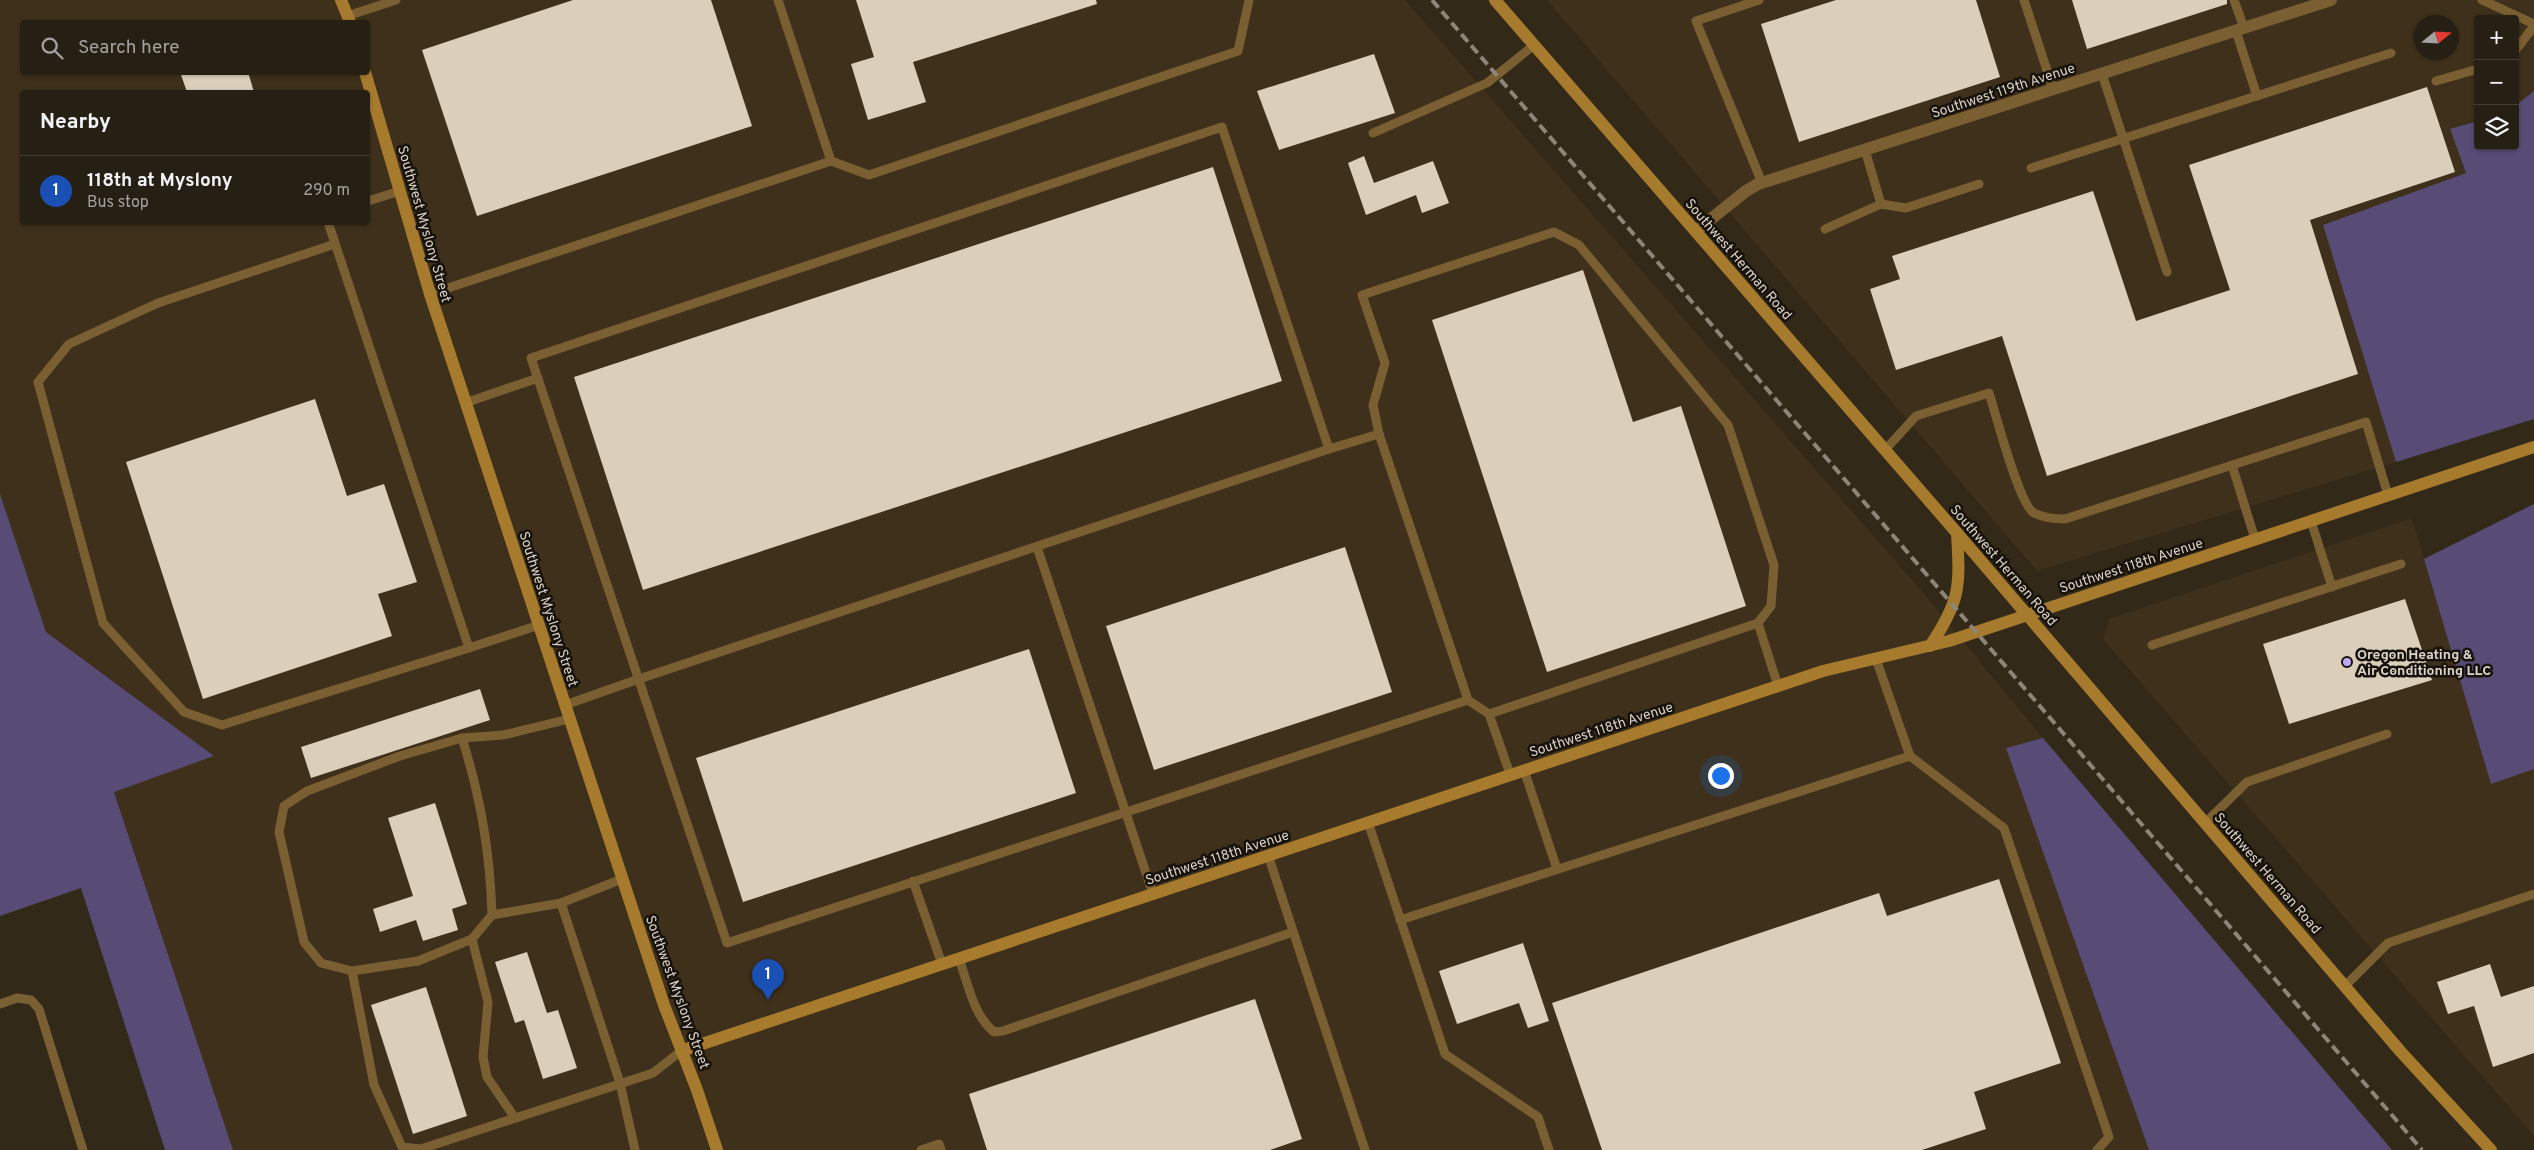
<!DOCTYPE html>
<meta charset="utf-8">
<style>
:root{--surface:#261f13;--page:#322c21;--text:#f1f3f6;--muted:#a4a2a0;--line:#423d33;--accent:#bea9f5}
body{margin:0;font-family:Overpass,sans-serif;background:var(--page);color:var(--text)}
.controls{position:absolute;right:15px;top:15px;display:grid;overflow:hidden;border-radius:5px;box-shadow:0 1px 4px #0004}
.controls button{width:45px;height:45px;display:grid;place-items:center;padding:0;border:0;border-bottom:1px solid var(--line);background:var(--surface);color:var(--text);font:25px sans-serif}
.compass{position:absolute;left:2414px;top:15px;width:45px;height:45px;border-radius:50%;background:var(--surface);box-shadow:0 1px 4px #0004;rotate:72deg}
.you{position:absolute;left:1720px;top:775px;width:18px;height:18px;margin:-12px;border:4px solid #fff;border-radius:50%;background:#1a73e8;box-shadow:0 0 0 8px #1a73e833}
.badge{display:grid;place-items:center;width:32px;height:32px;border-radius:50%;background:var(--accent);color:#fff;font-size:16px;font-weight:700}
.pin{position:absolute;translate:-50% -41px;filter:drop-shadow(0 1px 2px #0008)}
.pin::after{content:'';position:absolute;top:26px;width:18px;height:15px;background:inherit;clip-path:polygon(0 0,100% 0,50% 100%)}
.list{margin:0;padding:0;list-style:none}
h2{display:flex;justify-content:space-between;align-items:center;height:65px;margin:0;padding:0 20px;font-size:21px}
h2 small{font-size:16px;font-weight:400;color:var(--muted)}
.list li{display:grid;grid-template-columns:32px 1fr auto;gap:15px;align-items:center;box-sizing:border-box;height:70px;padding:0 20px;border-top:1px solid var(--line)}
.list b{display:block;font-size:19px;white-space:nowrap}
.list p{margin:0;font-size:16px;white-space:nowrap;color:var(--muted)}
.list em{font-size:16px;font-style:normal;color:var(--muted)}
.icon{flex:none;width:28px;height:28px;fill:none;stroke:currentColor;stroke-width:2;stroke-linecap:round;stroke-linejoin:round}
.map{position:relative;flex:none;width:2534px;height:1150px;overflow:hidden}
.search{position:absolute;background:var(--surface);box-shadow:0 1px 4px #0004;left:20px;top:20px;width:350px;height:55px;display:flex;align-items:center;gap:12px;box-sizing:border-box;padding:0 18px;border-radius:5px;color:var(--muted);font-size:19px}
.panel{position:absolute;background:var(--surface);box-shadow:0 1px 4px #0004;left:20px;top:90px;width:350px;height:135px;border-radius:5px}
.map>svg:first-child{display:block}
.built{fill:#3e301a;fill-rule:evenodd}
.green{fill:#584c77}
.building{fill:#dbcebb}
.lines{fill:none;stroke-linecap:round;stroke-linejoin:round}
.lane{stroke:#7a5f32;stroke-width:9}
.street{stroke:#7a5f32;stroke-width:12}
.secondary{stroke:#a77b2d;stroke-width:12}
.rail{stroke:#8d8578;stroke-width:4;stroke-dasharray:10 5;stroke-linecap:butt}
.poi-dot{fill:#bea9f5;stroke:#17120b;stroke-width:2}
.labels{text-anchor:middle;stroke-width:5;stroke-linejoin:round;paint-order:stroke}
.street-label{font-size:14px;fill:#dad3c9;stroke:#17120b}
.poi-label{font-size:14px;font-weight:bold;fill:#dad3c9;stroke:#17120b;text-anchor:start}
</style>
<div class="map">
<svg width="2534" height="1150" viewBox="0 0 2534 1150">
<rect width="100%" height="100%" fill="#332919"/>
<g class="built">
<path d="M0,0H1405L1914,582L2043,738L2007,748L2149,1150H233L114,791L214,756L46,632L0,494ZM22,22H368V72H22ZM22,92H368V222H22Z"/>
<path d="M1547,0H2534V91L2515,106V19H2478V121L2450,129L2466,173L2323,225L2396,462L2037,571ZM2422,22H2452V52H2422Z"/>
<path d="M2412,518L2491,783L2534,769V1136L2103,639L2109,619Z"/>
</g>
<g class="green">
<path d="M2534,91V419L2396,462L2323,225L2466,173L2450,129L2478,121V146H2515V106Z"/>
<path d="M0,494L46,632L214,756L114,792L233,1150H165L81,888L0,916Z"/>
<path d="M2534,504V769L2491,784L2424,559Z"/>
<path d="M2043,738L2392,1150H2149L2006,748Z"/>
</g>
<g class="building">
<path d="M573,0H711L752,126L477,216L422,50Z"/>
<path d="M856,0H1096L1097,4L913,62L926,102L868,120L851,64L874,57Z"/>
<path d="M1836,0H1976L2000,77L1799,142L1761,24Z"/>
<path d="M2072,0H2227V4L2087,49Z"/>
<path d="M1374,54L1395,113L1279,150L1257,91Z"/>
<path d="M180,72H248L254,92H187Z"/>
<path d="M2427,87L2455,172L2310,220L2358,374L2047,476L2002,336L1896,370L1870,289L1900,279L1892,256L2093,191L2136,321L2230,290L2189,165Z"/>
<path d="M1364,156L1374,183L1433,161L1449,203L1422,213L1416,195L1366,215L1348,163Z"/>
<path d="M1213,167L1282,381L643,590L574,377Z"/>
<path d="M1583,270L1633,422L1681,406L1746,606L1547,672L1432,320Z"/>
<path d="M315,399L347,496L384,484L417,582L378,594L392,636L203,699L126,462Z"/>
<path d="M1345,547L1392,692L1154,770L1106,626Z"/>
<path d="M2405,599L2432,680L2289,724L2263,644Z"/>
<path d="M1029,649L1076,793L743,902L696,758Z"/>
<path d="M480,689L490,720L311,778L301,747Z"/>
<path d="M435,803L467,904L452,909L458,930L423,941L416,920L380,932L373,909L413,896L388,818Z"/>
<path d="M1999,879L2061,1063L1974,1092L1986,1129L1922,1150H1602L1552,1003L1879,893L1887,916Z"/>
<path d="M1523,943L1549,1021L1528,1028L1519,1003L1457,1024L1439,971Z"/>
<path d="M527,952L547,1013L558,1010L577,1068L543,1079L524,1020L515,1023L495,962Z"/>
<path d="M2490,964L2501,997L2534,986V1053L2493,1067L2474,1006L2448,1014L2437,982Z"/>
<path d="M426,987L467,1116L413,1134L371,1005Z"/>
<path d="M1255,999L1302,1139L1270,1150H987L969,1094Z"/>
</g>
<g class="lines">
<g class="lane">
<path d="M778,0L831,161"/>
<path d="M1759,0L1696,21L1762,183"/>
<path d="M2024,0L2053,89"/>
<path d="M2234,0L2244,28"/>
<path d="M2482,0L2534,24"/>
<path d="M347,16L396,0"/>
<path d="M2236,31L2257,96"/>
<path d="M2515,51L2534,26"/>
<path d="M2102,74L2167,272"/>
<path d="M2436,81L2478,69"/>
<path d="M1373,133L1487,83L1534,45"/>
<path d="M1865,150L1881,204L1906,208L1979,184"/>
<path d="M2031,168L2391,53"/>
<path d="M368,201L400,191"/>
<path d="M328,222L469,648L539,625"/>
<path d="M1825,229L1881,204"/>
<path d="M335,244L158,303L69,344L38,382L103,623L184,712L222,725L469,648"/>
<path d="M430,294L831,161L869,175L1238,51L1249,0"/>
<path d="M465,403L538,378"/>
<path d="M1329,449L1379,434"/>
<path d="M1885,450L1916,416L1989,393C1996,414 2019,505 2034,513C2044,518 2055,519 2065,519L2366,422L2388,495"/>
<path d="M2232,465L2255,539"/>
<path d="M2311,521L2332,587"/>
<path d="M1037,547L1153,894"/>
<path d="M1758,623L1778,686"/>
<path d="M2152,645L2401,564"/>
<path d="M1468,700L1489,714L1510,774"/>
<path d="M565,705L639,679L1329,449L1222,127L531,358L727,943L1468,700L1379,434L1373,405L1385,363L1362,295L1554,232L1579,245L1728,425L1774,565L1771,606L1758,623L1489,714"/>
<path d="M569,719L503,735L462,738L400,756L307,791L284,806L279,832L304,942L321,963L352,971L418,961L472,939L492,915L561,903L622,879"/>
<path d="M462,738C481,799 490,852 492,915"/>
<path d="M1910,756L2004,828L2109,1137L2097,1150"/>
<path d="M1524,770L1557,869"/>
<path d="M1368,822L1445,1054L1538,1117L1549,1150"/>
<path d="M2205,823L2247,782L2387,734"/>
<path d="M1268,855L1365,1150"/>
<path d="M913,881L942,964"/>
<path d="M561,903L620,1083L635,1150"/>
<path d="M1400,920L1910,756L1876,659"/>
<path d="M472,939L488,1002L483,1057L487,1077L515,1118"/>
<path d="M959,959C968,983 973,1015 994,1032L1003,1031L1293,932"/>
<path d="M352,971L374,1085L402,1147L421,1149L653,1073L681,1051"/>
<path d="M2345,986L2388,943L2534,894"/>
<path d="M0,1004L17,998L31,1000L39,1009L83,1150"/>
<path d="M921,1150L939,1144L941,1150"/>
</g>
<path class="street" d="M1696,231L1746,191L1758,184L2331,0"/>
<g class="secondary">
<path d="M341,0L350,22"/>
<path d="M1495,0L1957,533L2401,1052L2491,1150"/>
<path d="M365,72L430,294L664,1005L697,1090L717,1150"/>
<path d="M1930,646C1961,600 1960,586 1957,533"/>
<path d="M681,1051L1778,686L1823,671L1949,641L2534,447"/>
</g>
<path class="rail" d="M1432,0L2422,1150"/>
</g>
<circle class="poi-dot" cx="2347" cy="662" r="5"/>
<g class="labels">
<g class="street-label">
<text transform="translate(2003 90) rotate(-18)" y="5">Southwest 119th Avenue</text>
<text transform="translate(425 224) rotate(74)" y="5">Southwest Myslony Street</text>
<text transform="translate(1739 259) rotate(49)" y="5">Southwest Herman Road</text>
<text transform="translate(2004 565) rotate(49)" y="5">Southwest Herman Road</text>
<text transform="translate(2131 565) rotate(-18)" y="5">Southwest 118th Avenue</text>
<text transform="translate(549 609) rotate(72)" y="5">Southwest Myslony Street</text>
<text transform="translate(1601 729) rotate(-18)" y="5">Southwest 118th Avenue</text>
<text transform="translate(1217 857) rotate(-18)" y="5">Southwest 118th Avenue</text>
<text transform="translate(2268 873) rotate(49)" y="5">Southwest Herman Road</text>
<text transform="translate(678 992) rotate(70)" y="5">Southwest Myslony Street</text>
</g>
<g class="poi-label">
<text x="2357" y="659">Oregon Heating &amp;<tspan x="2357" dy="16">Air Conditioning LLC</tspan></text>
</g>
</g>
</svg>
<div class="controls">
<button>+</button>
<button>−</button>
<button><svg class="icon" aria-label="layers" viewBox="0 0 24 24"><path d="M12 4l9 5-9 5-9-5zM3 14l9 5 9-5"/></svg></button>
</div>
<svg class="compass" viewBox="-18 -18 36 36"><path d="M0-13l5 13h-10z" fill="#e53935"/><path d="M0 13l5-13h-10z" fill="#a4a2a0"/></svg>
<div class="you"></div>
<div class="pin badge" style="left:768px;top:1000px;background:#1a4fb4">1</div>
<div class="search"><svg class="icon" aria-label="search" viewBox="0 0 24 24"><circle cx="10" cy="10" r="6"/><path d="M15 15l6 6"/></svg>Search here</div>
<section class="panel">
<h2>Nearby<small></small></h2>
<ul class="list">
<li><span class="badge" style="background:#1a4fb4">1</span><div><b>118th at Myslony</b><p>Bus stop</p></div><em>290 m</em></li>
</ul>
</section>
</div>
